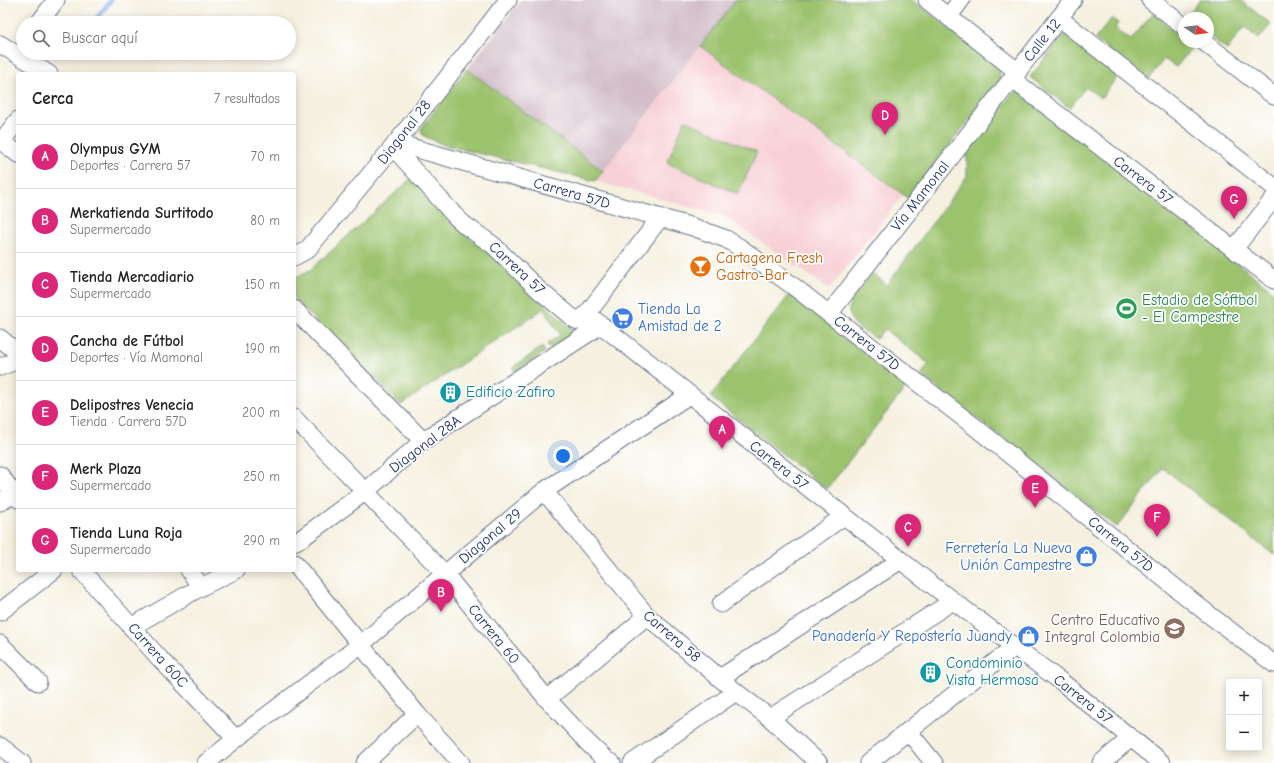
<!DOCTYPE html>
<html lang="es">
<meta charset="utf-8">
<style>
:root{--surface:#fff;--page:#f2f2f2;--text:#202124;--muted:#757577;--line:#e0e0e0;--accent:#db2777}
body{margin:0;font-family:"Comic Neue",sans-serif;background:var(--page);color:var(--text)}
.controls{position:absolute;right:12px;bottom:12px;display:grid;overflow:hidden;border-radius:4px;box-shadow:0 2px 10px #0003}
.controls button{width:36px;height:36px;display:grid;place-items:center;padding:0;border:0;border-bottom:1px solid var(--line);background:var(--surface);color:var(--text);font:20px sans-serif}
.compass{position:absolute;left:1178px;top:12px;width:36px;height:36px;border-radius:50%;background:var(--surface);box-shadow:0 2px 10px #0003;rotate:103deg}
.you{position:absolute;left:563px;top:456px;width:14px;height:14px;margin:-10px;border:3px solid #fff;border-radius:50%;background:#1a73e8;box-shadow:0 0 0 6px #1a73e833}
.badge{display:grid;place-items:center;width:26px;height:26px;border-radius:50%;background:var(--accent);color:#fff;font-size:13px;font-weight:700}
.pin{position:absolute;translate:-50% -33px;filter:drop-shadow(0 1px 2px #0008)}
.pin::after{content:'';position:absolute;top:21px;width:14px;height:12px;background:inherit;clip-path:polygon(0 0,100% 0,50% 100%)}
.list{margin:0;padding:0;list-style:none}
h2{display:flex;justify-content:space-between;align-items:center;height:52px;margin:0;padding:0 16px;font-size:17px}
h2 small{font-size:13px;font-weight:400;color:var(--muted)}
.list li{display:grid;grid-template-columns:26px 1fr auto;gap:12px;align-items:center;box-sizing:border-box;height:64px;padding:0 16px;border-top:1px solid var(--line)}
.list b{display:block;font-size:15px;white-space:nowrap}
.list p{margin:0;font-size:13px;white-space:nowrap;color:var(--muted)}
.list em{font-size:13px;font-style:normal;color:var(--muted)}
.icon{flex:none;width:22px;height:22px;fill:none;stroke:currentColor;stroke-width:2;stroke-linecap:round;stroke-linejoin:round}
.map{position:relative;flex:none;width:1274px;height:763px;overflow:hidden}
.search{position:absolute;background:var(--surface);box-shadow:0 2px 10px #0003;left:16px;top:16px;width:280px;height:44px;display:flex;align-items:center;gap:10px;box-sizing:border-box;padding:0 14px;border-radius:22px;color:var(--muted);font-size:15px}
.panel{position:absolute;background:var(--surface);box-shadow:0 2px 10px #0003;left:16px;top:72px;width:280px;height:500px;border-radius:4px}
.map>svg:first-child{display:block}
.built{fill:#f7cfd4}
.industrial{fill:#d2bdc8}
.green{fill:#9bc26d;stroke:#5b7866}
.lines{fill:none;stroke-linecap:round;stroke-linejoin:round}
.stream{stroke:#77abe4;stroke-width:5}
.minor-casing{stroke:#67738b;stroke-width:19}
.minor{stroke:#fff;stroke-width:17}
.labels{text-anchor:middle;stroke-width:3.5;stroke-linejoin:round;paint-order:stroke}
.street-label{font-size:15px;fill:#1b2f5e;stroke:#fff}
.food-label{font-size:15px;fill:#c56008;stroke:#fff;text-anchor:start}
.leisure-label{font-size:15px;fill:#27864d;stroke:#fff;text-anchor:start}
.shop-label{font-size:15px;fill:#366cbe;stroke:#fff;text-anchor:end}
.culture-label{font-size:15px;fill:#0d838f;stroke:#fff;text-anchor:start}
.education-label{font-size:15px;fill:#785e54;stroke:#fff;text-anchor:end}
</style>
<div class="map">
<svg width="1274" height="763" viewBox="0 0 1274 763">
<rect width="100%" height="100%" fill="#fff"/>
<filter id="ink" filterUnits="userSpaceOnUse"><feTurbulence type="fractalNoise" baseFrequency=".025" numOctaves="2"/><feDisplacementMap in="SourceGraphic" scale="8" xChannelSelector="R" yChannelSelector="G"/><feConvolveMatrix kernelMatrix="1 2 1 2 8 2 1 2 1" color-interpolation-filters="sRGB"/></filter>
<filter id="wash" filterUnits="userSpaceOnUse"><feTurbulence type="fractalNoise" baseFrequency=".012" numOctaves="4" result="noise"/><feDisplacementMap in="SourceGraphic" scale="16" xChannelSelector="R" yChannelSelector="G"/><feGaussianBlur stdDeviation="0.9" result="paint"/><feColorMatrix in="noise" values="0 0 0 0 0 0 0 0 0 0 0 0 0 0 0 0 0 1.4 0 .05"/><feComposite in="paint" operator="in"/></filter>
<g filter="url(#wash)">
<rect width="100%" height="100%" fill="#f5f0df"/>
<path class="built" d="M700,46L903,195L829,289L724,216L595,181Z"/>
<path class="industrial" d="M521,0H736L603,171L467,69Z"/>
<g class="green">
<path d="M736,0H912L990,58L1000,69V79L990,93L908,198L700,46Z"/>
<path d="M1200,0H1240L1271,24L1259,39L1244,27L1227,50L1208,35V18H1186Z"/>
<path d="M1153,13L1184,38V42H1189L1194,46L1176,67L1164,59L1147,81L1095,39L1112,18L1118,23L1115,28L1131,40Z"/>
<path d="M1066,32L1119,75L1101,98L1086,87L1069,108L1030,77Z"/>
<path d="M467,69L603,171L595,181L444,145L424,136L421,131L422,127Z"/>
<path d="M1016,89L1274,292V555L1163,468L1117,527L921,375L929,364L884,329L876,339C869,334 858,329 853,322C840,305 862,286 872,273L887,285L967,176V154Z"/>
<path d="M685,120L757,152L738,194L667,163Z"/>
<path d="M414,176L465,235L489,252L575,332L550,348L547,344L560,335L543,309L401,405L294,299V278L310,270Z"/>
<path d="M790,294L907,386L827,489L710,397Z"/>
<path d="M542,347L545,352L515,371L512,368Z"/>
</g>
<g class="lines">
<path class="stream" d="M93,23L111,0"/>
</g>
</g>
<g filter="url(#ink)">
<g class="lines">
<defs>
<g id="minor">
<path d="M927,0L1018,72"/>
<path d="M1150,0L1184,26"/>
<path d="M949,16L961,0"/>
<path d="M1059,18L1274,187"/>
<path d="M39,23L56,0"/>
<path d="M1204,42L1274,96"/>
<path d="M0,44L49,74"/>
<path d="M1012,79L1274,280"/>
<path d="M0,140L18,154"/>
<path d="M2,141L18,120"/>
<path d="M396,143L693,227L726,239L739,247L793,286L975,427L1207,613L1274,664"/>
<path d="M393,147L457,218L466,226L493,245L539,290L574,319L578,321L587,314L660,218"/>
<path d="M1234,249L1274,198"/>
<path d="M294,257L307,250L393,147L508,0"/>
<path d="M294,309L423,441"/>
<path d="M587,314L940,591L1063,683L1162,763"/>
<path d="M829,314L1073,0"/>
<path d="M0,338L18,353"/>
<path d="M0,367L18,360"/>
<path d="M294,418L445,574L547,699L589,744L607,761L612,763"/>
<path d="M0,475L18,499"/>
<path d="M544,491L647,616L736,692L770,718L819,763"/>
<path d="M0,502L14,494"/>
<path d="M294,542L302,538L366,491L423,441L601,325"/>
<path d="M294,563L417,714L461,763"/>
<path d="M81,570L160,659L236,739"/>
<path d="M189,570L201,587"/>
<path d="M721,604L844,516"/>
<path d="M0,612L54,570"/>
<path d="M131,627L201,587L236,570"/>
<path d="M0,644L38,682"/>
<path d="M720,678L901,560"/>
<path d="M547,699L647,616"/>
<path d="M770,718L953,601"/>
<path d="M908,731L934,763"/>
<path d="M0,746L22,763"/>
<path d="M206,763L236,739L360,645L544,491L689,395"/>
<path d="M365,763L417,714"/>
<path d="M632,763L736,692"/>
<path d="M868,763L1014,647"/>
<path d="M1101,763L1131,738"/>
</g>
</defs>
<use href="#minor" class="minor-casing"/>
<use href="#minor" class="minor"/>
</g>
</g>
<defs>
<symbol id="bar-disc" viewBox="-11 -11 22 22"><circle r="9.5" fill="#e8710a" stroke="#fff"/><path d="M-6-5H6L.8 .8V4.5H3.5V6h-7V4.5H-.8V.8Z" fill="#fff"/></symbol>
<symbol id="stadium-disc" viewBox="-11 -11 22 22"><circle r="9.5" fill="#2e9e5b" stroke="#fff"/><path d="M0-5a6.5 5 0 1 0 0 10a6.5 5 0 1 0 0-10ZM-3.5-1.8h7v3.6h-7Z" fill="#fff"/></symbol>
<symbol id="supermarket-disc" viewBox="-11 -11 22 22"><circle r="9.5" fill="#3f7fe0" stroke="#fff"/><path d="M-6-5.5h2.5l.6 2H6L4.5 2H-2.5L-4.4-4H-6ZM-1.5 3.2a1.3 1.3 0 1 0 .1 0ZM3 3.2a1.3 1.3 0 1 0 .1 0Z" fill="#fff"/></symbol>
<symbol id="building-disc" viewBox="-11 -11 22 22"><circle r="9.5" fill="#0f9aa8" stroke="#fff"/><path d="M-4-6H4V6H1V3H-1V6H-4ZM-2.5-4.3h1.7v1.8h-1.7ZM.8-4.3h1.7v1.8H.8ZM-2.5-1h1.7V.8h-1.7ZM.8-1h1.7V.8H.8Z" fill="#fff"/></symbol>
<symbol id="shop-disc" viewBox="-11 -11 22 22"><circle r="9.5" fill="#3f7fe0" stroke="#fff"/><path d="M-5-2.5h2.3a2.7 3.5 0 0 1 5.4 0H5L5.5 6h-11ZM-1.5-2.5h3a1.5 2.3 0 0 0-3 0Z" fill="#fff"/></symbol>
<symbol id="school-disc" viewBox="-11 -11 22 22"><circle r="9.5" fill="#8d6e63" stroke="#fff"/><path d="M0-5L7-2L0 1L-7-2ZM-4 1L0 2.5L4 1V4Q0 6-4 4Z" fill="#fff"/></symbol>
</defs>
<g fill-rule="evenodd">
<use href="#bar-disc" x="688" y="254" width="25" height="25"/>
<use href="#stadium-disc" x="1114" y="296" width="25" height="25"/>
<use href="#supermarket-disc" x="610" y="306" width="25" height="25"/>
<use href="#building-disc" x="438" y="380" width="25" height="25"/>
<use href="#shop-disc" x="1074" y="544" width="25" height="25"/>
<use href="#school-disc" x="1162" y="616" width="25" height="25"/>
<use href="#shop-disc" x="1016" y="624" width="25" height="25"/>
<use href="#building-disc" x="918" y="660" width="25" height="25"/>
</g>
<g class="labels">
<g class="street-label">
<text transform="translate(1042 40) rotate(-52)" y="5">Calle 12</text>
<text transform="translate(404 132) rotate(-52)" y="5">Diagonal 28</text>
<text transform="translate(1143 180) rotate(37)" y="5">Carrera 57</text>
<text transform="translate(572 193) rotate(16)" y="5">Carrera 57D</text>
<text transform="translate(920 196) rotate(-52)" y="5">Vía Mamonal</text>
<text transform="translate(517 268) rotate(43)" y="5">Carrera 57</text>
<text transform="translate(867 343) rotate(38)" y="5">Carrera 57D</text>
<text transform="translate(425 444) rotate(-37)" y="5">Diagonal 28A</text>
<text transform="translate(779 465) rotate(38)" y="5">Carrera 57</text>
<text transform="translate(490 536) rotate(-40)" y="5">Diagonal 29</text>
<text transform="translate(1121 544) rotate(39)" y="5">Carrera 57D</text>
<text transform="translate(494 634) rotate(51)" y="5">Carrera 60</text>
<text transform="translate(672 636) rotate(41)" y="5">Carrera 58</text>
<text transform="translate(158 655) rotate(48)" y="5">Carrera 60C</text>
<text transform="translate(1083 699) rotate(38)" y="5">Carrera 57</text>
</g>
<g class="food-label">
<text x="716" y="263">Cartagena Fresh<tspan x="716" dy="17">Gastro-Bar</tspan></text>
</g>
<g class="leisure-label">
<text x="1142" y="305">Estadio de Sóftbol<tspan x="1142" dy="17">- El Campestre</tspan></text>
</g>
<g class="shop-label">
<text x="638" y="314" text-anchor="start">Tienda La<tspan x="638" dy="17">Amistad de 2</tspan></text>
<text x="1072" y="553">Ferretería La Nueva<tspan x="1072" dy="17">Unión Campestre</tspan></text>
<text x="1012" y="641">Panadería Y Repostería Juandy</text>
</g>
<g class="culture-label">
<text x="466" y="397">Edificio Zafiro</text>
<text x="946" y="668">Condominio<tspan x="946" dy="17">Vista Hermosa</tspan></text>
</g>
<g class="education-label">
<text x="1160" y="625">Centro Educativo<tspan x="1160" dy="17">Integral Colombia</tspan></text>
</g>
</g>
</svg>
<div class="controls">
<button>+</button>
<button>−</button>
</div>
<svg class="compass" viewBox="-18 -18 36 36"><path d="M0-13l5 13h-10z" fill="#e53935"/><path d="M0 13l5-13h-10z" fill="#757577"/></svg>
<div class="you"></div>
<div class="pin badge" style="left:722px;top:449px">A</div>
<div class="pin badge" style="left:441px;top:612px">B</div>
<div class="pin badge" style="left:908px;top:547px">C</div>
<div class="pin badge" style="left:885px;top:135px">D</div>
<div class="pin badge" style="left:1035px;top:508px">E</div>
<div class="pin badge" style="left:1157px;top:537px">F</div>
<div class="pin badge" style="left:1234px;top:219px">G</div>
<div class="search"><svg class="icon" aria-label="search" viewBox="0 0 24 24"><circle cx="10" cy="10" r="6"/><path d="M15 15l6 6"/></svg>Buscar aquí</div>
<section class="panel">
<h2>Cerca<small>7 resultados</small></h2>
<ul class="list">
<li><span class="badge">A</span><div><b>Olympus GYM</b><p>Deportes · Carrera 57</p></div><em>70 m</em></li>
<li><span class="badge">B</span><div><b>Merkatienda Surtitodo</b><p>Supermercado</p></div><em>80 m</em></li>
<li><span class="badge">C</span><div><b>Tienda Mercadiario</b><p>Supermercado</p></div><em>150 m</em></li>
<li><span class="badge">D</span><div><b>Cancha de Fútbol</b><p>Deportes · Vía Mamonal</p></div><em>190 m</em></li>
<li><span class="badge">E</span><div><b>Delipostres Venecia</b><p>Tienda · Carrera 57D</p></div><em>200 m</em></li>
<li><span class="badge">F</span><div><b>Merk Plaza</b><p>Supermercado</p></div><em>250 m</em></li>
<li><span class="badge">G</span><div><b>Tienda Luna Roja</b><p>Supermercado</p></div><em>290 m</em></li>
</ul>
</section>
</div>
